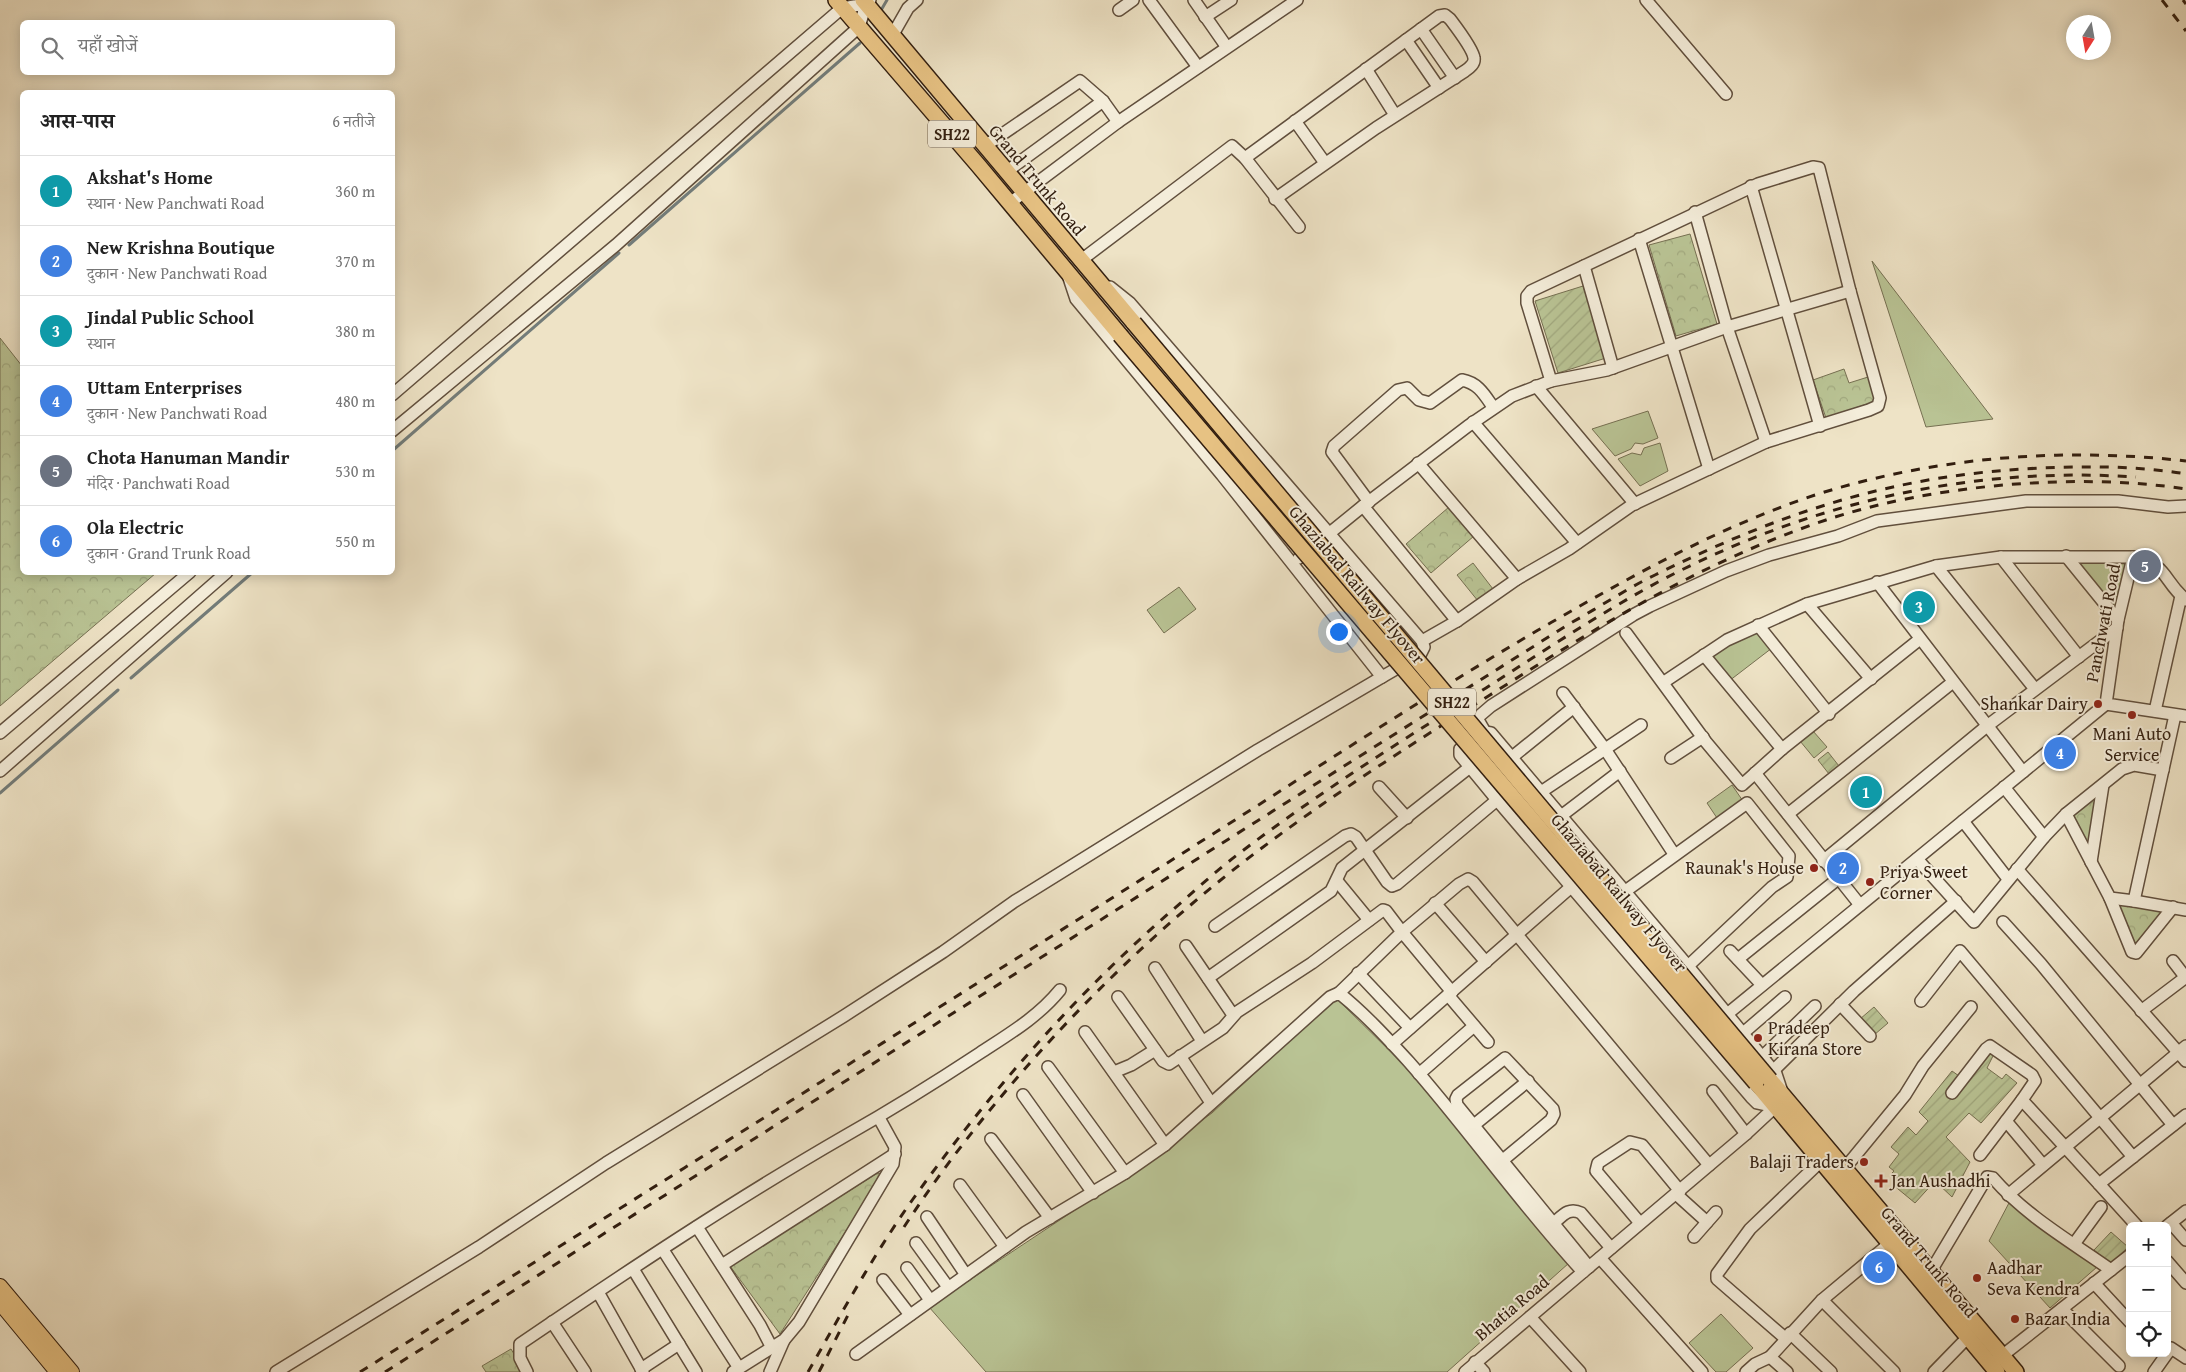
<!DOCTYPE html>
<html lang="hi">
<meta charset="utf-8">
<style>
:root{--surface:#fff;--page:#f2f2f2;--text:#222;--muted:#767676;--line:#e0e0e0;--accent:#8f2418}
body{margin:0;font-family:"Gentium Book Plus","Noto Serif Devanagari",serif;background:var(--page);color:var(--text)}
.controls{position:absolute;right:15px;bottom:15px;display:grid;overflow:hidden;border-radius:8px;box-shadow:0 2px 12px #0003}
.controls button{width:45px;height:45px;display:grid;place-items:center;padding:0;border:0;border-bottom:1px solid var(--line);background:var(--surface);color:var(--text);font:25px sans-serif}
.compass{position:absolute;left:2066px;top:15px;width:45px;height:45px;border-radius:50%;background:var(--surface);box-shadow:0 2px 12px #0003;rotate:191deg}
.you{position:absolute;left:1338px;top:631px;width:18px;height:18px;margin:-12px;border:4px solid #fff;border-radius:50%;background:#1a73e8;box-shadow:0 0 0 8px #1a73e833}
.badge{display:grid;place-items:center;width:32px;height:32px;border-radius:50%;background:var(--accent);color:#fff;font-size:16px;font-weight:700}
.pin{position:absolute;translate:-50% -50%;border:2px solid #fff;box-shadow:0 1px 5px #0006}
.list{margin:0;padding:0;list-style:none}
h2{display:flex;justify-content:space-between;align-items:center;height:65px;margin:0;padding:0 20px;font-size:21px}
h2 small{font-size:16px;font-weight:400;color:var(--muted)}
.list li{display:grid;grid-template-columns:32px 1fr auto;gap:15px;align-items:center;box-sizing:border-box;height:70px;padding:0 20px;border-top:1px solid var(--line)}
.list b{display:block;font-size:19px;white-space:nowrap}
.list p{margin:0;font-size:16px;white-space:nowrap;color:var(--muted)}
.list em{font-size:16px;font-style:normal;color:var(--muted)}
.icon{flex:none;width:28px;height:28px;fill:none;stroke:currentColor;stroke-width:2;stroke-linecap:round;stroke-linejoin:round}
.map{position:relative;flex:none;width:2186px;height:1372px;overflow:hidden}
.search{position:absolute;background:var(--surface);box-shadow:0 2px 12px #0003;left:20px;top:20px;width:375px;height:55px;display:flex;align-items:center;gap:12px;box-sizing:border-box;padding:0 18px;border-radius:8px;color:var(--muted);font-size:19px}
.panel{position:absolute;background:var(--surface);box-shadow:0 2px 12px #0003;left:20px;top:90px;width:375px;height:485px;border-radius:8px}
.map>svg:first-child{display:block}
.grass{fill:#b9c394;stroke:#767052}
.park{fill:url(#park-crowns);stroke:#767052}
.garden{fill:url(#garden-furrows);stroke:#767052}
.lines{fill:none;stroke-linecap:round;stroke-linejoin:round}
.stream{stroke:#737c79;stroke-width:3}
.minor-casing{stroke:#614f3d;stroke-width:14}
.major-casing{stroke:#321e0f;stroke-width:16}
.highway-casing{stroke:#321e0f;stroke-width:18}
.minor{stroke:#f4edda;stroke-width:11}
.major{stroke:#e7c283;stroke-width:14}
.highway{stroke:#e7c283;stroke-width:15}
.rail{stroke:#321e0f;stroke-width:3;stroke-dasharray:9 9;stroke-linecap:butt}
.highway-bridge-casing{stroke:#321e0f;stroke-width:18;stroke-linecap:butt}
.highway-bridge{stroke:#e7c283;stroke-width:15}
.poi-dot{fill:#8f2418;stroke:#f4edda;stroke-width:2}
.labels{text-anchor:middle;stroke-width:4;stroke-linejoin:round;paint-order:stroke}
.shield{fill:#f4edda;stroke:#6c5c4c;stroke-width:1}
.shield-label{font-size:16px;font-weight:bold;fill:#321e0f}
.street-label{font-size:18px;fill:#321e0f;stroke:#f4edda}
.poi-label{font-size:18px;fill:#321e0f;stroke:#f4edda;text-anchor:start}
</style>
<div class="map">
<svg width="2186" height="1372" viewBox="0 0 2186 1372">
<defs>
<pattern id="park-crowns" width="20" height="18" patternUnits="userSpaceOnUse" patternTransform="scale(1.25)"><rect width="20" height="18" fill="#b9c394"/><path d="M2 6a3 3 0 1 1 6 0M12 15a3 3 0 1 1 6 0" fill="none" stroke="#a0a77e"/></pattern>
<pattern id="garden-furrows" width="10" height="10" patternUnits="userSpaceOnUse" patternTransform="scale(1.25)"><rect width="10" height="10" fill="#b9c394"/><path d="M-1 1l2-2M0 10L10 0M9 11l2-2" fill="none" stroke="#a0a77e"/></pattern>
</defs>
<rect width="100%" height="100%" fill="#eee3c6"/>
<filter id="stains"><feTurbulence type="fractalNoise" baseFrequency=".004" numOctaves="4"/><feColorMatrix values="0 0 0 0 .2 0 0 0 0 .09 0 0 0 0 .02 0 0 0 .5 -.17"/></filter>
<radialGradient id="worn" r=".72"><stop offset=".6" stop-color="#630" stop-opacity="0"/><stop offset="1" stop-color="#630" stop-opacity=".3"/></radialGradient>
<g class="grass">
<path d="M1872,261L1993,419L1926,427Z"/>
<path d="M1648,411L1658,438L1643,444L1635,443L1631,449L1615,456L1592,429Z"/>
<path d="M1660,443L1668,471L1640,486L1618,459L1632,453L1641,455L1644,448Z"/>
<path d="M2075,561L2125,564L2117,611Z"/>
<path d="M1179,587L1196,609L1164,633L1147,610Z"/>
<path d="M1758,630L1772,648L1729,681L1709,655Z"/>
<path d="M1813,731L1827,747L1814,758L1800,741Z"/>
<path d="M1732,785L1745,804L1719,821L1707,803Z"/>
<path d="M1336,998L1399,1060L1492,1168L1569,1263L1447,1372H986L929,1307L1093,1198L1212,1113Z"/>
<path d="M2010,1201L2097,1267L2050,1308L1989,1241Z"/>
<path d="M1721,1314L1753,1348L1726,1372H1716L1689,1343Z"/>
</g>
<g class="park">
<path d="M1690,234L1717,324L1676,336L1649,245Z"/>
<path d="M0,338L22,366V572L156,573L0,706Z"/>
<path d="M1844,369L1849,383L1868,377L1876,401L1826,418L1813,380Z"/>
<path d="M1449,507L1474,536L1431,573L1406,544Z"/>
<path d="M1473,563L1493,589L1478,601L1457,575Z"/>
<path d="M2103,785L2091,862L2066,814Z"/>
<path d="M2114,903L2166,910L2136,949Z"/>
<path d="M883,1173L780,1334L730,1266L876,1174Z"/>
<path d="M511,1349L525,1372H486L482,1366Z"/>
</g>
<g class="garden">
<path d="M1583,286L1606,358L1558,373L1535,301Z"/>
<path d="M1828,752L1839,766L1829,774L1818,760Z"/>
<path d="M1874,1007L1888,1023L1874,1035L1860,1019Z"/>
<path d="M1987,1051L1994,1054L1987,1068L2002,1079L2006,1074L2017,1083L1981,1123L1969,1113L1946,1137L1970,1162L1952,1197L1935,1181L1915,1203L1892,1184L1897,1178L1891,1174L1894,1171L1889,1167L1899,1154L1891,1147L1908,1127L1916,1135L1928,1121L1919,1112L1952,1071L1966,1081Z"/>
<path d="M2111,1232L2128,1247L2112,1265L2094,1250Z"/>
</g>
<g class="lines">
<g class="stream">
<path d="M880,12L887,0"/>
<path d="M629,245L860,43"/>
<path d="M392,451L619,253"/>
<path d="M131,678L253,572"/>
<path d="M0,793L118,690"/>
</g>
<defs>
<g id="minor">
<path d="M1149,0L1198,67"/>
<path d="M1194,0L1226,46"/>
<path d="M1646,0L1726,94"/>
<path d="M1119,10L1133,0"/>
<path d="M1205,17L1231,0"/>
<path d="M1421,29L1455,78"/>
<path d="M892,36L908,8L917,0"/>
<path d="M1406,40L1439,88"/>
<path d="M1366,69L1395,115"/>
<path d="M1295,121L1325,163"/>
<path d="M985,146L1080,81L1103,101L1118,122"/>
<path d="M1245,158L1439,16L1445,15L1450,19C1456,27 1473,49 1474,58C1475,64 1469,68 1465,71L1376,128L1275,199"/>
<path d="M1006,172L1103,101"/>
<path d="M1751,186L1820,426"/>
<path d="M1010,203L1118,122L1297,0"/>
<path d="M1695,212L1727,327L1766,442"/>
<path d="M1639,239L1709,469"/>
<path d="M1080,261L1232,146L1245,158L1299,227"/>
<path d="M1584,266L1613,368"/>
<path d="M1068,275L1076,299L1222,475L1382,677L1420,655L1424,647L1422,641L1130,303L1110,287"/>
<path d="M1536,386L1635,504"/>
<path d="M392,395L842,8L866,4"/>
<path d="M1473,422L1577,543"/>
<path d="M392,431L616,245L859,27L866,4L870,0"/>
<path d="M1418,463L1517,579"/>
<path d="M1369,502L1332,452L1334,446L1398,390L1407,388L1419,400L1430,403L1462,380C1478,383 1484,394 1493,407"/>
<path d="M1363,506L1468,426L1512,396L1551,381L1607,370L1727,327L1850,291"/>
<path d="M2066,556L2118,620"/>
<path d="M2001,557L2079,657"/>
<path d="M2133,557L2118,620L2106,704L2186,716"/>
<path d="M1299,558L1363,506L1457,621"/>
<path d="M1936,566L2035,689"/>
<path d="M1877,582L2023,772"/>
<path d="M1807,604L1871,679"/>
<path d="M1758,625L1829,714"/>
<path d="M1626,633L1706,742L1742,785L1782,749L1920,639"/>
<path d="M1422,641L1457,621L1517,579L1569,549L1632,505L1766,442L1869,410L1878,406L1880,398L1850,291L1819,168L1813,167L1758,184L1531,291L1527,296V303L1551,381"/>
<path d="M1704,655L1782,749"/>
<path d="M1664,682L1727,640L1807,604L1936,566L2001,557H2133C2169,565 2162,580 2186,600"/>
<path d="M1563,693L1605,749L1674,854"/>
<path d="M2155,711L2181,596"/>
<path d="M1485,732L1477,718L1491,706L1633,615L1650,606L1726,571L1769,555L1838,536L1877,521L2026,501H2118L2168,507L2186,506"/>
<path d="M0,733L190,572"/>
<path d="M1511,758L1574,707"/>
<path d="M1671,758L1703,737"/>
<path d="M0,771L227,572"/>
<path d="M1755,773L1860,905"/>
<path d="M1379,787L1407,818"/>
<path d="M2004,787L2044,837"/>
<path d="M1541,792L1641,725"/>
<path d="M1788,814L1953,682"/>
<path d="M2066,814L2110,898L2134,901L2175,715"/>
<path d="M1561,816L1620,771"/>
<path d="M1963,821L2008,879"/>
<path d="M1917,859L1974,922L2044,837L2066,814L2122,769L2134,765L2163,770"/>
<path d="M1823,861L1987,726L2117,628"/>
<path d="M2091,862L2103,785"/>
<path d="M2017,869L2186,1061"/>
<path d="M1337,881L1369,920"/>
<path d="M1620,895L1747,803L1789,856L1787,877L1772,887L1688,966"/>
<path d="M2110,898L2132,952L2136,953L2173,907"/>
<path d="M2134,901L2186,910"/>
<path d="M1435,903L1486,962"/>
<path d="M2003,922L2041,964L2173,1125"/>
<path d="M1215,926L1345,836L1351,834L1356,837L1387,882L1392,886L1397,884L1497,800"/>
<path d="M1186,946L1233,1015"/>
<path d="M1730,951L1762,985"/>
<path d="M1738,959L1839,878"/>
<path d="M2173,961L2186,978"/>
<path d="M1155,968L1202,1041"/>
<path d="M1358,973L1410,1028"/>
<path d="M1208,978L1331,891L1342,868L1470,767"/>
<path d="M1339,993L1402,932L1452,992"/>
<path d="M1448,995L1488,1042"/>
<path d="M1118,997L1163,1061L1169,1064L1223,1028L1237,1012L1312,963L1383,910L1386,911L1402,932L1459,884L1468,879L1473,882L1709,1165"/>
<path d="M1921,1001L1960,951L2133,1157L2099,1184L2137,1226"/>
<path d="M1840,1004L1870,1036"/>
<path d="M2141,1011L2186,977"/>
<path d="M1726,1015L2106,704"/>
<path d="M1085,1032L1165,1145"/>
<path d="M1742,1034L1785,997"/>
<path d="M1392,1044L1571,887"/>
<path d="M1180,1056L1211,1103"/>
<path d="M1762,1057L1815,1006"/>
<path d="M1048,1067L1125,1173"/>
<path d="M1773,1071L1854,991L1956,901"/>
<path d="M1114,1072L1131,1065L1155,1050"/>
<path d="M1419,1074L1474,1026"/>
<path d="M1713,1091L1746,1134"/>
<path d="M1952,1093L1986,1049L1990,1046L2032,1075L2035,1081L2022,1100"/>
<path d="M1023,1095L1093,1193"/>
<path d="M1775,1107L1757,1103L1751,1097L1497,800L1460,755V749L1485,732L1491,733L1688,966L1776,1074L1781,1089"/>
<path d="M2006,1121L2043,1165"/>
<path d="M1474,1125L1528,1081"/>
<path d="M991,1139L1050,1218"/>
<path d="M1980,1155L2022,1100L2099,1184"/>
<path d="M2133,1157L2186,1115"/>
<path d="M1503,1160L1551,1120L1554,1114L1553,1109L1505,1058L1458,1095L1456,1099L1457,1105L1589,1267"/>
<path d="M1845,1168L1905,1095L1923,1066L1971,1007"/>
<path d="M960,1185L1005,1247"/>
<path d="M1676,1194L1707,1222"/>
<path d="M2008,1195L2186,1046"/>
<path d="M927,1217L966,1275"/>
<path d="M1554,1223C1563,1215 1569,1207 1581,1213L1611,1248"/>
<path d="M1640,1223L1596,1171L1598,1163L1630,1142L1642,1145L1680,1191"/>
<path d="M2171,1223L2186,1240"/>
<path d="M2167,1226L2186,1211"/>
<path d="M697,1227L760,1325L772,1348"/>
<path d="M1694,1237L1716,1212"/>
<path d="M916,1243L948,1287"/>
<path d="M2074,1244L2101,1207"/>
<path d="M663,1250L739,1368"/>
<path d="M1600,1258L1702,1372"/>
<path d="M2167,1261L2186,1283"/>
<path d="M722,1265L895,1154"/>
<path d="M907,1268L930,1300"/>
<path d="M633,1269L696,1372"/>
<path d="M1931,1271L1987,1177L1993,1178C2026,1216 2070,1241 2111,1270"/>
<path d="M883,1280L910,1315"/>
<path d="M2094,1283L2130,1322"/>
<path d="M598,1292L643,1372"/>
<path d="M1822,1300L1894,1372"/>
<path d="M2062,1309L2119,1366"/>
<path d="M1530,1317L1580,1372"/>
<path d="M552,1322L585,1372"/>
<path d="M1790,1333L1831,1372"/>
<path d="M1785,1338L1717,1279V1274L1750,1229L1820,1162"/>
<path d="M856,1354L1026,1232L1125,1173L1165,1145L1330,997L1339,993C1364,1013 1387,1038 1409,1062C1469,1130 1521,1205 1583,1272L1746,1134L1775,1107"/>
<path d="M1770,1357L1787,1372"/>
<path d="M1998,1359L2130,1255"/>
<path d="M1475,1362L1484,1372"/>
<path d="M641,1369L679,1344"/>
<path d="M276,1372L479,1247L606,1163L844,1016L943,952L1015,901L1258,750L1382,677"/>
<path d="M527,1372L520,1358V1344C626,1272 734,1200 845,1136C891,1110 936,1082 980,1053C1009,1034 1038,1017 1060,990"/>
<path d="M733,1372L784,1340L799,1322L893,1164L895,1147L879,1118"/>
<path d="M770,1372L784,1340"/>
<path d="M1465,1372L1583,1272"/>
<path d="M1746,1372L1755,1364L1770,1357L1822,1300L1895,1239"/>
<path d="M1934,1372L1968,1337"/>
<path d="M2154,1372L2171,1348L2186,1358"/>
</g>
<g id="major">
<path d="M0,1286L72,1372"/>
<path d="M0,1303L57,1372"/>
</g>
<g id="highway">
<path d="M836,0L978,165L1120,335"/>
<path d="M863,0L1134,323"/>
<path d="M1770,1080L2016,1372"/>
<path d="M1756,1083L1997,1372"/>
</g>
</defs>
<use href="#minor" class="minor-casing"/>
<use href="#major" class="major-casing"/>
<use href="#highway" class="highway-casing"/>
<use href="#minor" class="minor"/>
<use href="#major" class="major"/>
<use href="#highway" class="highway"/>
<g class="rail">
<path d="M2162,0L2186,31"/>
<path d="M2183,0L2186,4"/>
<path d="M904,1227C992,1092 1119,958 1246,860C1324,800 1407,747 1490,695C1599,626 1703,561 1826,520C1930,485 2077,472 2186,489"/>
<path d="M360,1372C646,1192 931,1013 1216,832C1328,761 1438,688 1552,622C1637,573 1722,526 1815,495C1934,457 2062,447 2186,461"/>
<path d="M385,1372L1569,624C1598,608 1626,589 1655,575C1784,511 1898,474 2042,468C2090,466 2139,466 2186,474"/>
<path d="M808,1372C841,1314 874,1254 913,1199C991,1090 1081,988 1183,901C1202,884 1221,867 1241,852C1320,792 1402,740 1486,688C1542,652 1599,614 1658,582C1808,503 1967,466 2136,477"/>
<path d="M819,1372L848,1315"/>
</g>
<defs>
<g id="highway-bridge">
<path d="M1134,323L1770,1080"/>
<path d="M1120,335L1756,1083"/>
</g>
</defs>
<use href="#highway-bridge" class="highway-bridge-casing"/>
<use href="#highway-bridge" class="highway-bridge"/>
</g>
<g class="poi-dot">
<circle cx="2098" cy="704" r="5"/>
<circle cx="2132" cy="715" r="5"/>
<circle cx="1814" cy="868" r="5"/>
<circle cx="1870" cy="882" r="5"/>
<circle cx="1758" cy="1038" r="5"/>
<circle cx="1864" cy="1162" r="5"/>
<path d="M1878.5 1173.5h5v5h5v5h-5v5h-5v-5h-5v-5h5z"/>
<circle cx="1977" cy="1278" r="5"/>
<circle cx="2015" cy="1319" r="5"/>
</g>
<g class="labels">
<g class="shield">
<rect x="928" y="120.5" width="48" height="27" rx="4"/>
<rect x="1428" y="688.5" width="48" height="27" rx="4"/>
</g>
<g class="shield-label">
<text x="952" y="140">SH22</text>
<text x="1452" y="708">SH22</text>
</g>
<g class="street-label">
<text transform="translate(1037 180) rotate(50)" y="6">Grand Trunk Road</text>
<text transform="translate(1357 585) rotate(50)" y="6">Ghaziabad Railway Flyover</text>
<text transform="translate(2103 623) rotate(-79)" y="6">Panchwati Road</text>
<text transform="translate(1619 893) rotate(50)" y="6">Ghaziabad Railway Flyover</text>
<text transform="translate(1929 1262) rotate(50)" y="6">Grand Trunk Road</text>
<text transform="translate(1512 1308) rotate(-40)" y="6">Bhatia Road</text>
</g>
<g class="poi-label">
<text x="2088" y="710" text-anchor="end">Shankar Dairy</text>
<text x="2132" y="740" text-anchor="middle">Mani Auto<tspan x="2132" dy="21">Service</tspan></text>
<text x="1804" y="874" text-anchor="end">Raunak's House</text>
<text x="1880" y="878">Priya Sweet<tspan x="1880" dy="21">Corner</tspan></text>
<text x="1768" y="1034">Pradeep<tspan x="1768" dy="21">Kirana Store</tspan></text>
<text x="1854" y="1168" text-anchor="end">Balaji Traders</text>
<text x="1891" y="1187">Jan Aushadhi</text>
<text x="1987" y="1274">Aadhar<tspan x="1987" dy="21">Seva Kendra</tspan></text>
<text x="2025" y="1325">Bazar India</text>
</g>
</g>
<rect width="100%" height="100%" filter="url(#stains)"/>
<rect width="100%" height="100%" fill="url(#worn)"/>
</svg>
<div class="controls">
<button>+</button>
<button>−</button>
<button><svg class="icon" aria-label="locate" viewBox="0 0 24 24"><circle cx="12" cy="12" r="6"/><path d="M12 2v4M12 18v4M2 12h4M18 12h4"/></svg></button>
</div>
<svg class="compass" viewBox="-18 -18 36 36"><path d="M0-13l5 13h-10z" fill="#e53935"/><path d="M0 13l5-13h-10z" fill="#767676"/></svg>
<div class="you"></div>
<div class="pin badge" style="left:1866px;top:792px;background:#0f9aa8">1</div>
<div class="pin badge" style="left:1843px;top:868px;background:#3f7fe0">2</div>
<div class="pin badge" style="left:1919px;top:607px;background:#0f9aa8">3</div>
<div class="pin badge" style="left:2060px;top:753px;background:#3f7fe0">4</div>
<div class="pin badge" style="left:2145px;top:566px;background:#6b7280">5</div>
<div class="pin badge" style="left:1879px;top:1267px;background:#3f7fe0">6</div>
<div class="search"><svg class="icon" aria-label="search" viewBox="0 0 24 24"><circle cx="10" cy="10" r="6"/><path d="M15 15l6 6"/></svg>यहाँ खोजें</div>
<section class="panel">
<h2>आस-पास<small>6 नतीजे</small></h2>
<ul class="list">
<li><span class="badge" style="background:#0f9aa8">1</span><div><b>Akshat's Home</b><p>स्थान · New Panchwati Road</p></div><em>360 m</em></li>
<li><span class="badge" style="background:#3f7fe0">2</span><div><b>New Krishna Boutique</b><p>दुकान · New Panchwati Road</p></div><em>370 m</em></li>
<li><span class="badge" style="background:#0f9aa8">3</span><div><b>Jindal Public School</b><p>स्थान</p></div><em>380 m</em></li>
<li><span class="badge" style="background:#3f7fe0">4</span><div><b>Uttam Enterprises</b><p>दुकान · New Panchwati Road</p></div><em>480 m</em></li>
<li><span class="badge" style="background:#6b7280">5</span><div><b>Chota Hanuman Mandir</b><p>मंदिर · Panchwati Road</p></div><em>530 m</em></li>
<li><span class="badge" style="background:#3f7fe0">6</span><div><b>Ola Electric</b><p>दुकान · Grand Trunk Road</p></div><em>550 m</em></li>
</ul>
</section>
</div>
